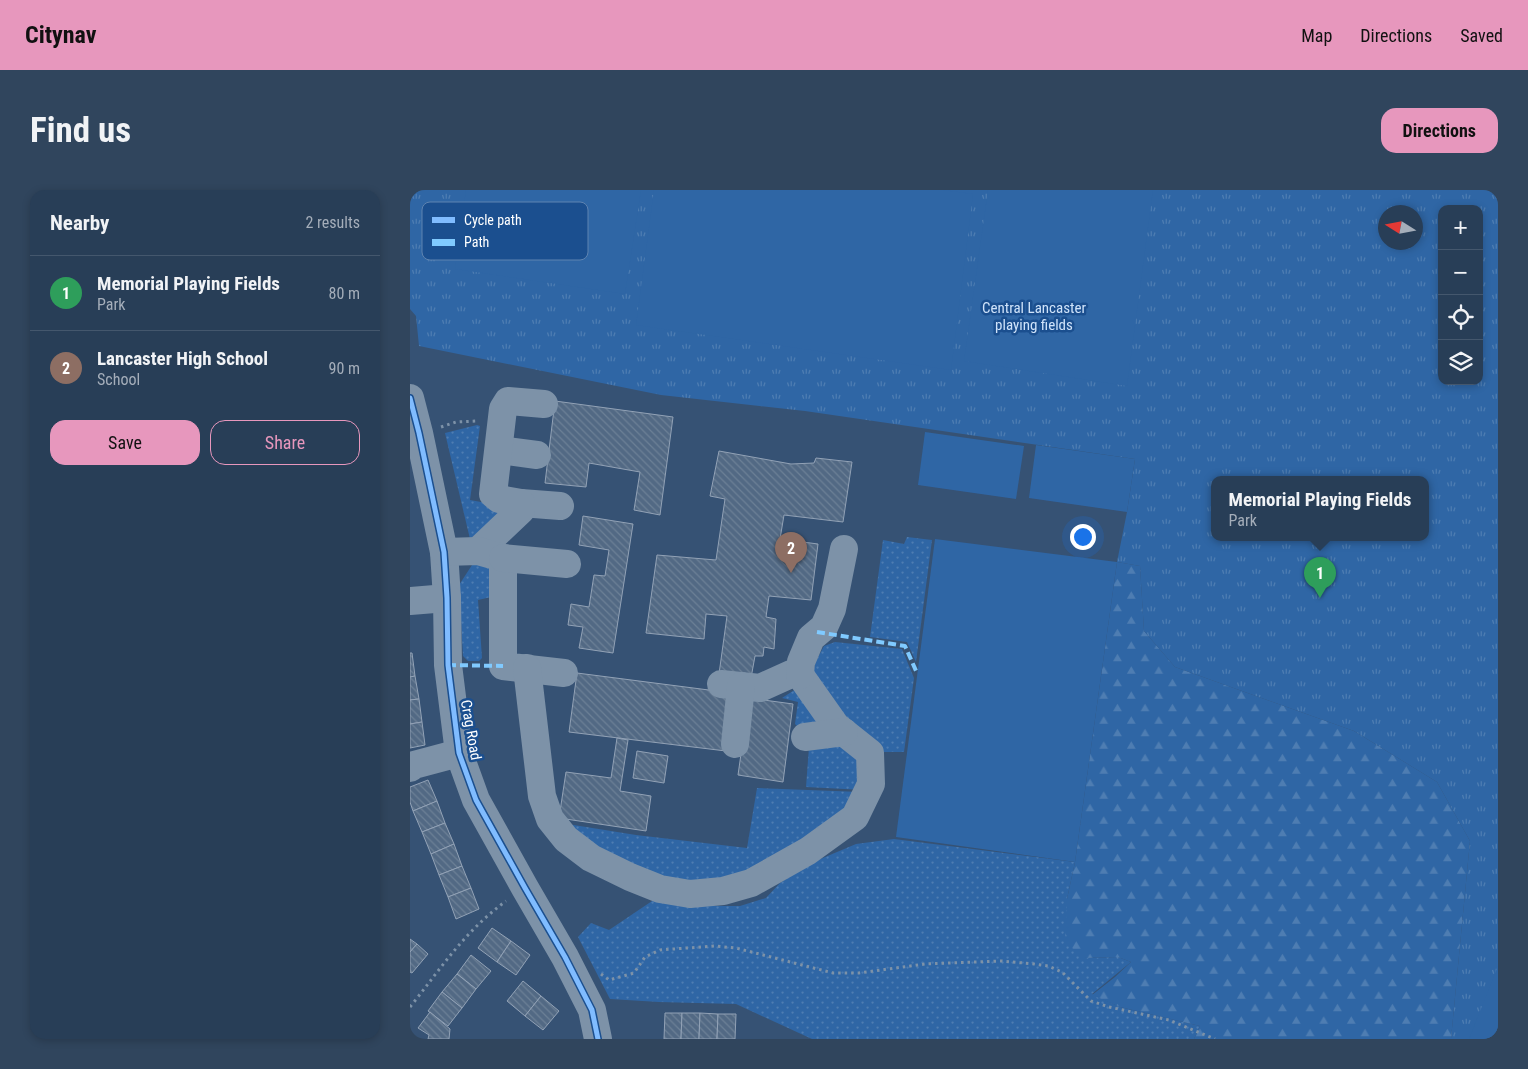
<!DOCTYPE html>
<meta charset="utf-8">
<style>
:root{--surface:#283e57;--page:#30455d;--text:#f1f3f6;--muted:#a5aeba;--line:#44576d;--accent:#e797bd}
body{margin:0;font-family:"Roboto Condensed",sans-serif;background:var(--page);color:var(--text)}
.controls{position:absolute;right:15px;top:15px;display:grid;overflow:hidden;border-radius:10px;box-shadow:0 2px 8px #0003}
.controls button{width:45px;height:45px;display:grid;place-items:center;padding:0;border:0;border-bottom:1px solid var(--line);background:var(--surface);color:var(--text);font:25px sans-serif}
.compass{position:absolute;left:968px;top:15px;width:45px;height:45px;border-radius:50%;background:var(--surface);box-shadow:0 2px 8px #0003;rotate:281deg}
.you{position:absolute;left:672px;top:346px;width:18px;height:18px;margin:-12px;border:4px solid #fff;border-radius:50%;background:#1a73e8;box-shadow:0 0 0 8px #1a73e833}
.badge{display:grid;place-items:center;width:32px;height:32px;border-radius:50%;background:var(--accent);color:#fff;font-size:16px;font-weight:700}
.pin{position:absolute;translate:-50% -41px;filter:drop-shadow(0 1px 2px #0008)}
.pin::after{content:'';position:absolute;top:26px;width:18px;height:15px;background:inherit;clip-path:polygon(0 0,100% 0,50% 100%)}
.popup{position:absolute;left:801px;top:286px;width:218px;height:65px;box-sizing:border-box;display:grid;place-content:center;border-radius:10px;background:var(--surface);filter:drop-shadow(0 1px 4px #0005);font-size:16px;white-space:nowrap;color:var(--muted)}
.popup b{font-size:19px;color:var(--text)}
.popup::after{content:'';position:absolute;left:50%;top:100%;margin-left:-10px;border:10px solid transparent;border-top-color:var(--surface)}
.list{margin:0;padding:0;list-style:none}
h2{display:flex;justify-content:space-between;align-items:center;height:65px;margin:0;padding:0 20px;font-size:21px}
h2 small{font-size:16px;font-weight:400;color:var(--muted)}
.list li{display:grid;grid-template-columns:32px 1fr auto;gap:15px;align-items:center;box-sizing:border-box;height:75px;padding:0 20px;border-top:1px solid var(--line)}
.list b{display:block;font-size:19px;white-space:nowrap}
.list p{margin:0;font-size:16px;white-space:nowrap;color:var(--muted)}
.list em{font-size:16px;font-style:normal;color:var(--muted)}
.actions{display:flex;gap:10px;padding:15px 20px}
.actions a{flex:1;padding:11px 0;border:1px solid var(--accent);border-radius:15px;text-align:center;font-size:18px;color:var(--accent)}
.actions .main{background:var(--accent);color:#111}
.icon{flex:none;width:28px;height:28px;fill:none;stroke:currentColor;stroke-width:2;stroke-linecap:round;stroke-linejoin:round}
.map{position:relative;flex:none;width:1088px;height:849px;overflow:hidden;border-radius:15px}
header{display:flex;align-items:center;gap:30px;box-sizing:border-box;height:70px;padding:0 25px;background:var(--accent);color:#111}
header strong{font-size:24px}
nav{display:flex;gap:28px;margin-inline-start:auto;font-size:18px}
.intro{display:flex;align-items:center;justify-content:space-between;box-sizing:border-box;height:120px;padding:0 30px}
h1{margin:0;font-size:35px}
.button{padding:12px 22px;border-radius:15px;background:var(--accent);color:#111;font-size:18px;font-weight:700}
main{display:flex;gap:30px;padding:0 30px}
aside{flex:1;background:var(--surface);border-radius:15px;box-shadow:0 2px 8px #0003}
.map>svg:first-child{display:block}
.grass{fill:url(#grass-dots)}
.forest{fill:url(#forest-firs)}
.park{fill:url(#park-tufts);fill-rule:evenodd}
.garden{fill:#2f66a5}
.building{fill:url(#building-back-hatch);stroke:#92a2b6}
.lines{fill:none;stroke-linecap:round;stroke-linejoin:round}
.path{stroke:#7d92a8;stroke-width:3;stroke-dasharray:2.5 4;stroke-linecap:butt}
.minor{stroke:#7d92a8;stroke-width:28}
.quiet{stroke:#80caff;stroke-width:4;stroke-dasharray:8 4;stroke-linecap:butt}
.cycleway-casing{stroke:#1b4f8f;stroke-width:8}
.cycleway{stroke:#80bcff;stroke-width:5}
.labels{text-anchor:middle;stroke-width:5;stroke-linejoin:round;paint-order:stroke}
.park-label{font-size:15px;fill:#cfe3fa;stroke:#1b4f8f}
.street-label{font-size:15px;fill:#fff;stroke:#1b4f8f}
.key{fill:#1b4f8f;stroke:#5f84b1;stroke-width:1}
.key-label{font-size:14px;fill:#fff}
</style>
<header>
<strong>Citynav</strong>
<nav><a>Map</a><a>Directions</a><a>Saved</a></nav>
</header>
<div class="intro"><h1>Find us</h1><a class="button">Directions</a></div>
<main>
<aside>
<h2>Nearby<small>2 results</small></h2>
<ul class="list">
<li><span class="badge" style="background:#2e9e5b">1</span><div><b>Memorial Playing Fields</b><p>Park</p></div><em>80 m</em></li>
<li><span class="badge" style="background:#8d6e63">2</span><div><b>Lancaster High School</b><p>School</p></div><em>90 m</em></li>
</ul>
<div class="actions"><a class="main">Save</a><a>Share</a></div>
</aside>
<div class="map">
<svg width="1088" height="849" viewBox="0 0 1088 849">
<defs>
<pattern id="grass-dots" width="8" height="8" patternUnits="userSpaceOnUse" patternTransform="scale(1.25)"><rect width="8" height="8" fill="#2f66a5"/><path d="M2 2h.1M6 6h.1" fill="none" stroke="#4e7db2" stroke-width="1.8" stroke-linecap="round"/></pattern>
<pattern id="forest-firs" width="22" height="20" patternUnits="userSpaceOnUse" patternTransform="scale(1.25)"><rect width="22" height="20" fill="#2f66a5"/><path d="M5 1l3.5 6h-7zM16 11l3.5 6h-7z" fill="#4e7db2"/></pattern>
<pattern id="park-tufts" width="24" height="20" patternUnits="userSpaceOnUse" patternTransform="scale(1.25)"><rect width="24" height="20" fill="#2f66a5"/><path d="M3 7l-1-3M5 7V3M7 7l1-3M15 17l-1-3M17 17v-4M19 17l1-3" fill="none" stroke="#4e7db2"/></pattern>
<pattern id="building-back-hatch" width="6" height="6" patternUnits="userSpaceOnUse" patternTransform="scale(1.25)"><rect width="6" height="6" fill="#526984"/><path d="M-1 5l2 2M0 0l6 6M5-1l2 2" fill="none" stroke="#6c8096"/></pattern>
</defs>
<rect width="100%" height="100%" fill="#365274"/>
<g class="grass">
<path d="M67,235L70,236L60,310L93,316L96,321L60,349L35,243Z"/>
<path d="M497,347L522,350L506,472L497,452L460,447L473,350L494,354Z"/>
<path d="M64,372L75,375L81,380V407L68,410L72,468L69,471H58L53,466L49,395Z"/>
<path d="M425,452L492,459L504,488L494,562H469L401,488L406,471L414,456Z"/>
<path d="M386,499L416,537L389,538L385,534L388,512L372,508Z"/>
<path d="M427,553L451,567L454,600L396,597L399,557Z"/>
<path d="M347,598L451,602L442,620L342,683L278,695L213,677L151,633L226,645L337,658Z"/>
<path d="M484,649L665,672L657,709L676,768L708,767L721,772L682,804L710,817L790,836L784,849H402L326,814L249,812L200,809L168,747L181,733L199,740L248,707L302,716H330L356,708L370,693L401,673L446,654Z"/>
</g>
<path class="forest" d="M707,372L730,376L734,441L765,477L944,541L1027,592L1060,651L1041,849H784L790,836L710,817L682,805L705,787L721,772L708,767L676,768L655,753L657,709L665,672Z"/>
<path class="park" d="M0,0H1088V849H1041L1060,651L1027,592L944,541L765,477L734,441L730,376L707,372L717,322L725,269L395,221L251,205L9,156L6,126L0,119ZM1032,19H1069V191H1032ZM976,22H1006V52H976ZM805,289H1015V347H805Z"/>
<g class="garden">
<path d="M56,0H231L215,104L45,79Z"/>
<path d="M244,0H533L563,4L541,180L226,135Z"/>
<path d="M578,0H743L717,196L554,171Z"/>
<path d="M515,242L614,256L606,309L508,295Z"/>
<path d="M626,255L725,269L717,322L619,308Z"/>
<path d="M525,349L707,372L665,672L486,647Z"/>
<path d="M1088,776V849H1059Z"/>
</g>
<g class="building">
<path d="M145,211L263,227L250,325L224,320L230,282L179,273L176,297L135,293Z"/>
<path d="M309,261L381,274L404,273L406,268L442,272L433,332L374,325L370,349L408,354L401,410L359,406L356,427L366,429L364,459L354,457L353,466H345L341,488L309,484L317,426L296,424L294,449L236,443L247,365L306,370L315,309L300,306Z"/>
<path d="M173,326L223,334L203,463L169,458L173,437L158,435L161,414L179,417L184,385L195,386L199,360L169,355Z"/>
<path d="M0,463H2L5,486L0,487Z"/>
<path d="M167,483L322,503L316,561L159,542Z"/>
<path d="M5,486L9,509L0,510V487Z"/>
<path d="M339,508L383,514L373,592L328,585Z"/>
<path d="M9,509L12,532L0,534V510Z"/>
<path d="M12,532L15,555L0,558V534Z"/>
<path d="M207,548L218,550L210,601L241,606L236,641L149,628L156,582L201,588Z"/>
<path d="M227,561L258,566L254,593L223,588Z"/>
<path d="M18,590L27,611L3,621L0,612V597Z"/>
<path d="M27,611L35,633L12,642L3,621Z"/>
<path d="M35,633L44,654L21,664L12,642Z"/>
<path d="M44,654L52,676L29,685L21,664Z"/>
<path d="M52,676L61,698L38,707L29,685Z"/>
<path d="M61,698L69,719L46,729L38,707Z"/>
<path d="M82,738L101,751L87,772L68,758Z"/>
<path d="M0,749L7,754L0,762Z"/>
<path d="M101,751L120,765L106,785L87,772Z"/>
<path d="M7,754L18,764L2,783L0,782V762Z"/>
<path d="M61,765L81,781L66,799L47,784Z"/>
<path d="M47,784L66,799L52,818L32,802Z"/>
<path d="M113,791L131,806L115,826L97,811Z"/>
<path d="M32,802L52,818L38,836L18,821Z"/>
<path d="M131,806L149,821L133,840L115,826Z"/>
<path d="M20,822L40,839L39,849H18L19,845L8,838Z"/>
<path d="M255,823H272L271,849H254Z"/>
<path d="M272,823H290L289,849H271Z"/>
<path d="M290,823L308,824L307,849H289Z"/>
<path d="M308,824H326L325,849H307Z"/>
</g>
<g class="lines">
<g class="path">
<path d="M31,237L46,232L67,231"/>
<path d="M191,784L199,790L224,783L235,767L250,760L304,756L326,758L423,783H449L515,774L592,771L624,774L638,776L652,782L681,811L699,817L759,830L805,849"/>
<path d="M0,817C32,777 54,742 96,711"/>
</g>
<g class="minor">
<path d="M0,208L9,243L34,362L37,408L38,475L49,563L66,610L115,698L155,767L182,820L188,849"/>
<path d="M89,260L127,265"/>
<path d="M111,313L150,316"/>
<path d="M68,361L111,320V313L89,309L83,304L93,219L98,211L134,214"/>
<path d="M34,362L68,361L93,368V476L154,483"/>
<path d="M93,368L157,374"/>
<path d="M0,411L37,408"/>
<path d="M117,478L132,606L140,629L156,649L181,668L220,687L250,699L280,704L313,701L341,693L398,661L445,627L461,594L460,563L426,536L390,485L381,484L350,498L311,494"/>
<path d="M390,485L391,472L401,448L414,437L422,419L434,359"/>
<path d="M395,547L434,542"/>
<path d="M325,554L331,496"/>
<path d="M0,578L4,575L49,563"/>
</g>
<g class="quiet">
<path d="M407,442L495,456L507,483"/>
<path d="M38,475L93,476"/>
</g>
<defs>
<path id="cycleway" d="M0,208L9,243L34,362L37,408L38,475L49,563L66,610L115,698L155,767L182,820L188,849"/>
</defs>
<use href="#cycleway" class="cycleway-casing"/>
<use href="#cycleway" class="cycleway"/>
</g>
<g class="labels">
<g class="park-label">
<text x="624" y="123">Central Lancaster<tspan x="624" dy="17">playing fields</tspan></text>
</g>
<g class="street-label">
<text transform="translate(61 540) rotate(80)" y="5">Crag Road</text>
</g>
</g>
<rect x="12" y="12" width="166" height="58" rx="8" class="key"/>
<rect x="22" y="27" width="23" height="6" fill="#80bcff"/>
<rect x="22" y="49" width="23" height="7" fill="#80caff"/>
<g class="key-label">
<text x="54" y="35">Cycle path</text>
<text x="54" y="57">Path</text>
</g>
</svg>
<div class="controls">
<button>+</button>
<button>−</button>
<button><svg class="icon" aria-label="locate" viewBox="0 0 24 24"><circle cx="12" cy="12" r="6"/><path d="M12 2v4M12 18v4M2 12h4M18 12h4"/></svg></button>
<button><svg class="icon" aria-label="layers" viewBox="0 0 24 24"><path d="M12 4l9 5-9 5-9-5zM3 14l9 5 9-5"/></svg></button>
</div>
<svg class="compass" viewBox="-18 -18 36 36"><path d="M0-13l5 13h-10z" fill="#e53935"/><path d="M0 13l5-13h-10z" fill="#a5aeba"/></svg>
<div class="you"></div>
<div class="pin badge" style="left:910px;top:408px;background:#2e9e5b">1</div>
<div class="popup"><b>Memorial Playing Fields</b>Park</div>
<div class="pin badge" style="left:381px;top:383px;background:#8d6e63">2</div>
</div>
</main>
